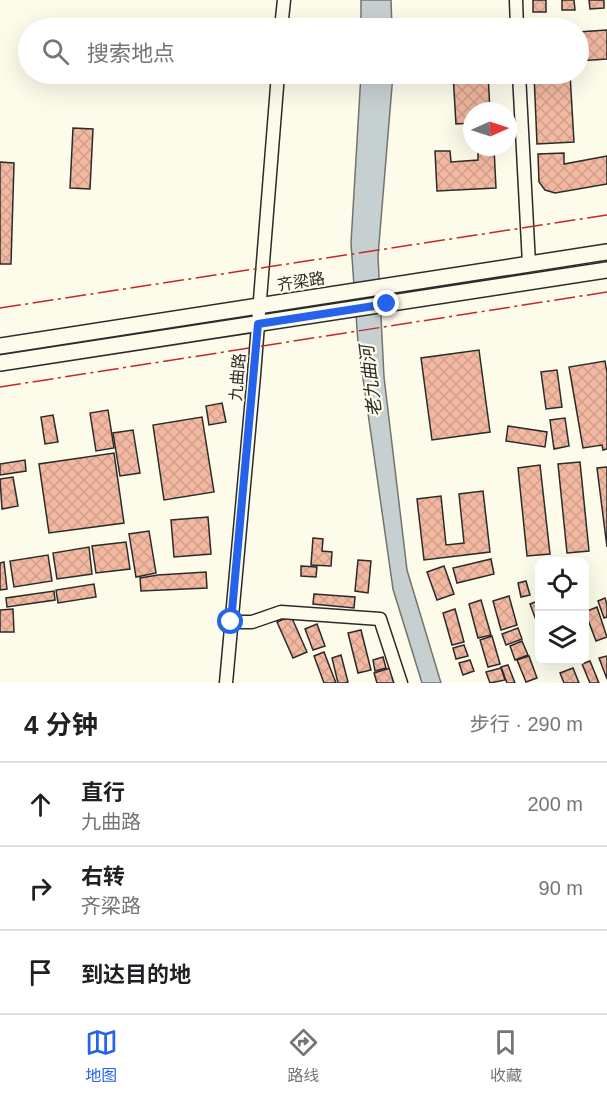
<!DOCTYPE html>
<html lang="zh">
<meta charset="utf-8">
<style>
:root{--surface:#fff;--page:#f2f2f2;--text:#202124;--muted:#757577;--line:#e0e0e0;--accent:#2563eb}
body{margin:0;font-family:Helvetica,"Noto Sans SC",sans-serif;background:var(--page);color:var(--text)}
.controls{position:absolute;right:18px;bottom:18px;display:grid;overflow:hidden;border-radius:12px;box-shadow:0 6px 24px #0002}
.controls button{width:54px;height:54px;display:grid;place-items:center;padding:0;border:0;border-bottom:2px solid var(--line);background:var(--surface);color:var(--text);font:30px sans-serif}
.compass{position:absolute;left:463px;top:102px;width:54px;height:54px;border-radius:50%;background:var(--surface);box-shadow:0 6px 24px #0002;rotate:87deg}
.stop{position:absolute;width:18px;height:18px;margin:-14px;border:4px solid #2563eb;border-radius:50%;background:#fff}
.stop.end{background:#2563eb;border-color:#fff;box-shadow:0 2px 6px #0008}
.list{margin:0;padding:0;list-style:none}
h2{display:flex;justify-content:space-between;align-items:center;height:78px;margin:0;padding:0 24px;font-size:26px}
h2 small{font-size:20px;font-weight:400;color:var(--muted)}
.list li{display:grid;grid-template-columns:39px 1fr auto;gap:18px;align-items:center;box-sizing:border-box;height:84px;padding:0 24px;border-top:2px solid var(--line)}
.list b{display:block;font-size:22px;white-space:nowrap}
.list p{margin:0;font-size:20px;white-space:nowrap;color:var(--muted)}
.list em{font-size:20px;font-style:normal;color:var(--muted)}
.icon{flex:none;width:33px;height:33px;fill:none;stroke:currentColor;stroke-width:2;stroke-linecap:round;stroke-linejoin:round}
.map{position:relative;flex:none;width:607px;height:683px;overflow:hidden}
.search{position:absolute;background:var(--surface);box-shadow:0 6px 24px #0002;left:18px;right:18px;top:18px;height:66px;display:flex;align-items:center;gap:15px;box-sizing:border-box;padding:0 21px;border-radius:33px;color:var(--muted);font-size:22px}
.sheet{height:330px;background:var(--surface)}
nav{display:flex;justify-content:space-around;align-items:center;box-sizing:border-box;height:84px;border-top:2px solid var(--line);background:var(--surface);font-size:16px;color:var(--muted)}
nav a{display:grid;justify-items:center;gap:3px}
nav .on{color:var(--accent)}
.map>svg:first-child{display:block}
.water{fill:#c7d0d0;stroke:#74746e;stroke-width:1.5}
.building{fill:url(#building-cross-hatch);stroke:#2b2b2b;stroke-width:1.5}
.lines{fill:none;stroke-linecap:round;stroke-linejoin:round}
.minor-casing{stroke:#2b2b2b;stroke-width:15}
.major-casing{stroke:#2b2b2b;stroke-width:18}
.minor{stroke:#fdfbea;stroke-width:12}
.major{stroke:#fdfbea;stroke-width:15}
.power{stroke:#c62828;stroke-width:1.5;stroke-dasharray:21 4.5 3 4.5;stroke-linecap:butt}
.route{stroke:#2563eb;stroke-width:8}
.labels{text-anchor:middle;stroke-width:4.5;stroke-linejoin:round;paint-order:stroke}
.street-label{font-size:16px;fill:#2b2b2b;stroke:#fdfbea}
.water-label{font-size:18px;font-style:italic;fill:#2b2b2b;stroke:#fdfbea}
</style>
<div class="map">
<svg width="607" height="683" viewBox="0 0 607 683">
<defs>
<pattern id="building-cross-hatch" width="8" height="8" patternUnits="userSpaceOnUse" patternTransform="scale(1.5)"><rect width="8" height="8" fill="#f2b8a0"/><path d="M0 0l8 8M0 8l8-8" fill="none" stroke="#d09e8a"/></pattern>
</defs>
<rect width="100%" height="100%" fill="#fdfbea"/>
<g class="water">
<path d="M361,0H391L392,28H361Z"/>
<path d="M361,74H393L378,256L384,377L407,570L441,683H422L393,589L358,343L351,243Z"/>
</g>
<g class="building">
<rect x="533" y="0" width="13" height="12"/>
<path d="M562,0H574L575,10H562Z"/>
<path d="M589,0H604V8L590,9Z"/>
<path d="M607,30V59L578,61V32Z"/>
<path d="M453,74H488L490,111H472V123L456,124Z"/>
<path d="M534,74H570L574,142L537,144Z"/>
<path d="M73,128L93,129L90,189L70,188Z"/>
<path d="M494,148L496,188L437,191L435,151H450L451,162L478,160V149Z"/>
<path d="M564,153V164L607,156V184L555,193L545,190L539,182L538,154Z"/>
<path d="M0,162L14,163L11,264H0Z"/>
<path d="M479,350L490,432L432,440L421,358Z"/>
<path d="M605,361L607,373V449L603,450L602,445L583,448L569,367Z"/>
<path d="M557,370L562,407L546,409L541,372Z"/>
<path d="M222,403L226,422L209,425L206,406Z"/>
<path d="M108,410L114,448L96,451L90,413Z"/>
<path d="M53,415L58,442L45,444L41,417Z"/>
<path d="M202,417L214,492L164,500L153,425Z"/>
<path d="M565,418L569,446L554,449L550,420Z"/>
<path d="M508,426L547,432L545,447L506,441Z"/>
<path d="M133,430L140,473L120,476L113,433Z"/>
<path d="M114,453L124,523L49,533L39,464Z"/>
<path d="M25,460L26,471L0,475V464Z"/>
<path d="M580,462L589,551L567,553L558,464Z"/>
<path d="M540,465L550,554L527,556L518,468Z"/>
<path d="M607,467V547L597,468Z"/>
<path d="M13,477L18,506L2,509L0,479Z"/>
<path d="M483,491L490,552L424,560L417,499L441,496L446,545L464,543L459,494Z"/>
<path d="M208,517L211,554L174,557L171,520Z"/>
<path d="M149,531L156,573L136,577L129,534Z"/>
<path d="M313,538L323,539L322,551L332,552L331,566L311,565Z"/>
<path d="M126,542L130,569L96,573L92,546Z"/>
<path d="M89,547L92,574L57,579L53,553Z"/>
<path d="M48,555L52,581L14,587L10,561Z"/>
<path d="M491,559L494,574L457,583L453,568Z"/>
<path d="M358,560L371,561L368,593L355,591Z"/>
<path d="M4,562L7,589L0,590V563Z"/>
<path d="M301,566L317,567L316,577L301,576Z"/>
<path d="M444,566L454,594L437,600L427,572Z"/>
<path d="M206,572L207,588L141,591L140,578L158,575Z"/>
<path d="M526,581L530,595L521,597L518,583Z"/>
<path d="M94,584L96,597L58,603L56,590Z"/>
<path d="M54,591L55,600L7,607L6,598Z"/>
<path d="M314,594L355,597L354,608L313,604Z"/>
<path d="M509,596L517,625L501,630L493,601Z"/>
<path d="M605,598L607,605V617L604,618L598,601Z"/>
<path d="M481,600L491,635L478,638L469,604Z"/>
<path d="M540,600V618L536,620L530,604Z"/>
<path d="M597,607L607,637L596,641L585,612Z"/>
<path d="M13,609L14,632H0V610Z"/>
<path d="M455,609L464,642L452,645L443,613Z"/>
<path d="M291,616L307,652L293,658L277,622Z"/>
<path d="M317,624L325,646L313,650L305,629Z"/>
<path d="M518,628L522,639L506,645L502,634Z"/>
<path d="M361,630L371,670L358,673L348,633Z"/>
<path d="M492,636L500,664L488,667L480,640Z"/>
<path d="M522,641L528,655L515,660L510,646Z"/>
<path d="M464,645L468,656L456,659L453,648Z"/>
<path d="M324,652L336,683H324L314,656Z"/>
<path d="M341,655L348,682L345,683H338L332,658Z"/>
<path d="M529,656L537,678L526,682L517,660Z"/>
<path d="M607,656V679L599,658Z"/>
<path d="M383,657L386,668L375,671L373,660Z"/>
<path d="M470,660L474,671L463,675L459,663Z"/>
<path d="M590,661L599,683H590L582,664Z"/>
<path d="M508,665L515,683H507L501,667Z"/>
<path d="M390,668L394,683H377L374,673Z"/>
<path d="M501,668L505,680L490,683L486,672Z"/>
<path d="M573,668L579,683H564L560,673Z"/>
</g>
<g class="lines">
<defs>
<g id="minor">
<path d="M516,0L517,28"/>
<path d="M281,28L284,0"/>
<path d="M519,74L529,264"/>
<path d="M231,622H252L281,612L380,619L401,683"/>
<path d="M226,683L254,375L278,74"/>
</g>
<g id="major">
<path d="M0,346L607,252"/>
<path d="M0,363L607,270"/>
</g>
</defs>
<use href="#minor" class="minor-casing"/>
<use href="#major" class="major-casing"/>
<use href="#minor" class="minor"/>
<use href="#major" class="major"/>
<g class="power">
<path d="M0,308L607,215"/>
<path d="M0,387L607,292"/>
</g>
</g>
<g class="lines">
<path class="route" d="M231,622L258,324L387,304"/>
</g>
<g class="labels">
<g class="street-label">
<text transform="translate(301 281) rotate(-9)" y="6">齐梁路</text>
<text transform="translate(237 377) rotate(-85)" y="6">九曲路</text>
</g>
<g class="water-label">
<text transform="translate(371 381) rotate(-97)" y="6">老九曲河</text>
</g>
</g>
</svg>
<div class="controls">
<button><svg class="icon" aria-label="locate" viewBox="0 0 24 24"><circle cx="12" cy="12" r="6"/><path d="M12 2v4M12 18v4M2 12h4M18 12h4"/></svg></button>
<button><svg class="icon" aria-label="layers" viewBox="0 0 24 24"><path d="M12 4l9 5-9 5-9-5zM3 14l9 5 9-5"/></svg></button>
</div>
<svg class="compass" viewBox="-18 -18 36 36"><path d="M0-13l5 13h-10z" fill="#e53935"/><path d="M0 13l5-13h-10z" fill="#757577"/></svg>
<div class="stop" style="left:231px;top:622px"></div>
<div class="stop end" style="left:387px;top:304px"></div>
<div class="search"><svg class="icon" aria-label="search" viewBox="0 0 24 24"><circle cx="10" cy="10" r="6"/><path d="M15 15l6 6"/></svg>搜索地点</div>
</div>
<section class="sheet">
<h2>4 分钟<small>步行 · 290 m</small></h2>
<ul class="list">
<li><svg class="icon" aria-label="ahead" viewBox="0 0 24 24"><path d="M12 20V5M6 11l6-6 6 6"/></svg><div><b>直行</b><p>九曲路</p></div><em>200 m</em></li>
<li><svg class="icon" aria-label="right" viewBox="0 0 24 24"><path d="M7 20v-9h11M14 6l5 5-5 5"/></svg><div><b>右转</b><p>齐梁路</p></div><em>90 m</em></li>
<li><svg class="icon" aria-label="arrive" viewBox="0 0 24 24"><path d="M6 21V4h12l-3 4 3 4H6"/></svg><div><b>到达目的地</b></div></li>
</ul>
</section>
<nav>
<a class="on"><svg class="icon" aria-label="map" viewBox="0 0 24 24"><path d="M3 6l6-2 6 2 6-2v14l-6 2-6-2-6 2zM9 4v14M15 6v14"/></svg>地图</a>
<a><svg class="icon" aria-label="directions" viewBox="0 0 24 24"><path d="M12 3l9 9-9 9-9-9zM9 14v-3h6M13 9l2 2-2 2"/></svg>路线</a>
<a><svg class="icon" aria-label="saved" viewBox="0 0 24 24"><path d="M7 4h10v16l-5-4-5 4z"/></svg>收藏</a>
</nav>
